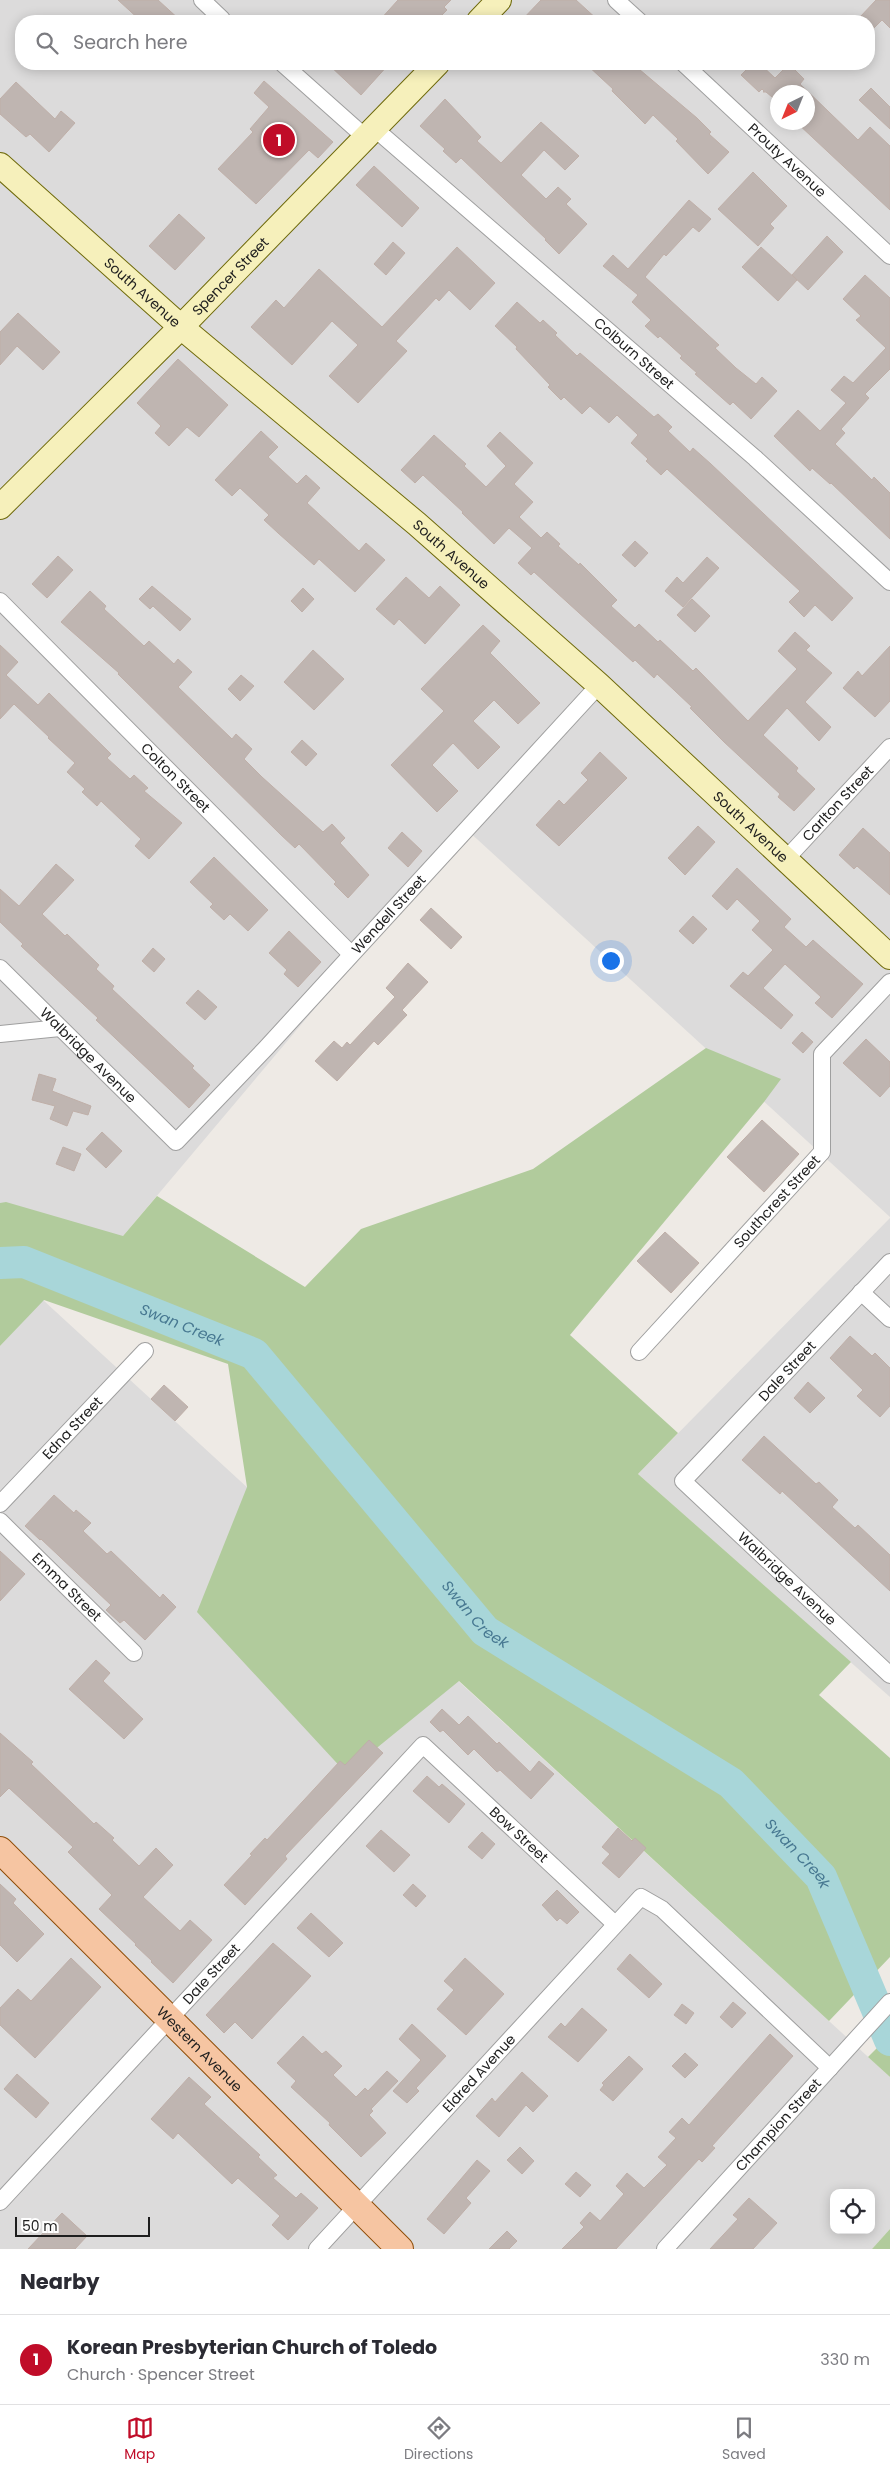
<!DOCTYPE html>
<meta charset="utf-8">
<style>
:root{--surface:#fff;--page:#f2f2f3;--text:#2b2b33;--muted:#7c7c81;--line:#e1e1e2;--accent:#c00c28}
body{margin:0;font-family:Poppins,sans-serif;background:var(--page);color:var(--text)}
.controls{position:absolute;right:15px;bottom:15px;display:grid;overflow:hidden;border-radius:10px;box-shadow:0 2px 12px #0003}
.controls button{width:45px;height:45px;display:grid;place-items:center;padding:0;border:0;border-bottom:1px solid var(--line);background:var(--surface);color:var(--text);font:25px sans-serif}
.compass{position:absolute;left:770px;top:85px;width:45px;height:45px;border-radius:50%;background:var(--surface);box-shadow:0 2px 12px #0003;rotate:223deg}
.scale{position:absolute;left:15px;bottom:12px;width:135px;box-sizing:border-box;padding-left:5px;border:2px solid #1e1e1e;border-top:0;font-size:14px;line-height:18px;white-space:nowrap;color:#1e1e1e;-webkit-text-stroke:4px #fff;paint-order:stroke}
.you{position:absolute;left:610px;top:960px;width:18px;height:18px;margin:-12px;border:4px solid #fff;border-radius:50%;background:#1a73e8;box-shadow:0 0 0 8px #1a73e833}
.badge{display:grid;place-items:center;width:32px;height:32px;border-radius:50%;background:var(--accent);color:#fff;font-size:16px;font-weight:700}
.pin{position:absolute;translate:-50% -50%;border:2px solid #fff;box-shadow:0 1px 5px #0006}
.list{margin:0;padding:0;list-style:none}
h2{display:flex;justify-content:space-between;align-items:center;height:65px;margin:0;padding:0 20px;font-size:21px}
h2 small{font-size:16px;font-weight:400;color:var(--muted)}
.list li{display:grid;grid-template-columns:32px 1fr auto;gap:15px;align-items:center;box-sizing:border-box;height:90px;padding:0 20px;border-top:1px solid var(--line)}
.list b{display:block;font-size:19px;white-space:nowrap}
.list p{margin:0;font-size:16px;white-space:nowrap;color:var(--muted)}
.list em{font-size:16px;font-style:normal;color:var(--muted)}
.icon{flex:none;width:28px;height:28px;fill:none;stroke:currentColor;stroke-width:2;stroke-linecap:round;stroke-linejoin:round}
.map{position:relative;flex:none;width:890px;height:2249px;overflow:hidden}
.search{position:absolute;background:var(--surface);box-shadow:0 2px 12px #0003;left:15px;right:15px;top:15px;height:55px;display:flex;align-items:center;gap:12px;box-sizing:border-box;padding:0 18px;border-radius:20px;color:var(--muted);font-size:19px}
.sheet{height:155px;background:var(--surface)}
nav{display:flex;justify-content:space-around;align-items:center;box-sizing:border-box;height:70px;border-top:1px solid var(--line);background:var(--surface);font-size:14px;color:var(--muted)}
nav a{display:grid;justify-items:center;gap:2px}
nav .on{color:var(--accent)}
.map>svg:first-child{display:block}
.residential{fill:#dcdbdb;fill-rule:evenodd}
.forest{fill:#b1cb9c}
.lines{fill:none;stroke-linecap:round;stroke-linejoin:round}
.river{stroke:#a8d6d9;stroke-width:32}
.building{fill:#bfb5b1;stroke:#bfafa8}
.street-casing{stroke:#9f9f9f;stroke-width:18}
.secondary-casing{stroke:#6f6a0b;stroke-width:26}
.primary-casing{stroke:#8f4e09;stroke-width:28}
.street{stroke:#fff;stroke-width:16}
.secondary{stroke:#f6f0bb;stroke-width:24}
.primary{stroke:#f6c5a2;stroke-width:26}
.labels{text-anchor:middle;stroke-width:4.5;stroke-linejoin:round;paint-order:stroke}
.street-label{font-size:14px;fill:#1e1e1e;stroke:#fff}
.water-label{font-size:15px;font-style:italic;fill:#477891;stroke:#fff}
</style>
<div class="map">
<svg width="890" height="2249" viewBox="0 0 890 2249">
<rect width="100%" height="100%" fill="#eeeae5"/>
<g class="residential">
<path d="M0,0H890V1217L466,829L123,1236L0,1243ZM21,21H869V64H21ZM778,92H808V122H778Z"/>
<path d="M890,1218V1697L638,1474Z"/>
<path d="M43,1300L890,2077V2229L872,2249H0V1346ZM834,2193H871V2230H834Z"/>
</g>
<g class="forest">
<path d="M706,1048L781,1079L764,1102L570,1335L678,1433L638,1474L851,1662L819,1695L890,1758V1957L829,2021L459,1681L346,1773L197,1612L247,1487L228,1364L44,1300L0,1346V1203L6,1202L123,1236L157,1196L305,1287L361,1229L533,1169Z"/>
<path d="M890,2035V2077L868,2057Z"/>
<path d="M890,2229V2249H872Z"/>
</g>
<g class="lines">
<path class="river" id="s1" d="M0,1263L24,1262L254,1354L485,1631L731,1783L821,1877L890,2040"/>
</g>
<g class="building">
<path d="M118,0H158L181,21H141Z"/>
<path d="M398,0H451L444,7L447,10L436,21H379Z"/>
<path d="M541,0H576L599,21H521Z"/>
<path d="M876,0H890V28L882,20L873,29L869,25V21H864L860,17Z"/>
<path d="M328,64H389L361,95Z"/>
<path d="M586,64H633L697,118L711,132L709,134L729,152L708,174L676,141L678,139L653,115L645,124L612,91L613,89Z"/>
<path d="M752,64H760L775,78L789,64L804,79L800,84L858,140L870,127L890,146V210L796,122H808V92H778V102L766,92H763L764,91L762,89L759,92L741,75Z"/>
<path d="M264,81L333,142L318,158L309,150L256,204L218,169L253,132L250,129L269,107L254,93Z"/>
<path d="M16,82L55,119L61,111L75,123L49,152L30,134L26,137L0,114V99Z"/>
<path d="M871,88L890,107V129L859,100Z"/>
<path d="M445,99L481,137L477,141L501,163L541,122L579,156L565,170L544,150L521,175L546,199L558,187L571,199L566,204L587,224L559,254L545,240L546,239L461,158L456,163L443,151L445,149L420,126Z"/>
<path d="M374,166L419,208L402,227L356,185Z"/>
<path d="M753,172L787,206L770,224L774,228L758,246L718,209Z"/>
<path d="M689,200L711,219L699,232L693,227L666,256L664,254L645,277L719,345L715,348L736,368L756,384L762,377L777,391L751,419L733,402L730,405L695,374L697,373L680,358L682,356L660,336L658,338L645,326L651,320L632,302L638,295L603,266L613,255L628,269Z"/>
<path d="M179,214L205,238L175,270L149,246Z"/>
<path d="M827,236L843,252L808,290L792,275Z"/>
<path d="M393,242L405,253L386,275L374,264Z"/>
<path d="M457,247L495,283L470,310L449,290L439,301L436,298L396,341L407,351L358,403L329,376L358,345L332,321L292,365L251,327L276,300L284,308L319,269L382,327Z"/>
<path d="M761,247L797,280L778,301L742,267Z"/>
<path d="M865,275L890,298V369L865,394L869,398L841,429L845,433L835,444L872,480L874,477L890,493V539L831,483L830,484L812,468L810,471L774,436L798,410L820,431L846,403L831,390L844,376L853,383L886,348L856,320L861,316L843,299Z"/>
<path d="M517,302L540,323L543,320L557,333L555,335L577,356L580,353L654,417L658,414L672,427L668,431L690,452L693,448L711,464L853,598L832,621L815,605L804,617L789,602L800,591L667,469L661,475L646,461L648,459L631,443L638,435L617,415L609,423L590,406L582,414L564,397L561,400L548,387L550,385L516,349L517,347L495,326Z"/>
<path d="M18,313L60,352L43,370L17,346L0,365V332Z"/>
<path d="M178,359L228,405L199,437L187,427L169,446L155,433L161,426L137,403Z"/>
<path d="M261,431L278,447L268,457L297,484L306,475L320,488L307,503L359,551L366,543L385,560L355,592L319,559L314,565L278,533L264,520L269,515L240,488L232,496L215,480Z"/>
<path d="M500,432L533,463L514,484L533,502L519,517L541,538L547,532L560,544L558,546L579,565L580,563L617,600L611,606L635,628L639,624L658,642L660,640L693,671L696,668L748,721L797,669L778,651L795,632L810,646L806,650L832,673L805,702L831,727L819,741L787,708L763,735L798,768L796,771L815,789L794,811L778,797L780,794L724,742L690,708L692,707L657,674L654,678L635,660L633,662L534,572L531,575L518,563L532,548L509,528L494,544L462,513L463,512L423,475L415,483L401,470L434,435L466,464L464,466L486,487L506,466L487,446Z"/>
<path d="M635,541L648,553L635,567L622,555Z"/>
<path d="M58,556L73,570L47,598L32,584Z"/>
<path d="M707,557L719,568L683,607L665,591L677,577L683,583Z"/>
<path d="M406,577L429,598L440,586L460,605L425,644L399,619L394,625L376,609Z"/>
<path d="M152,586L191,619L180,631L153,606L150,609L139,599Z"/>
<path d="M303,588L314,599L302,612L291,601Z"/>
<path d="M90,591L106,606L104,609L144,646L149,641L174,664L178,659L192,672L178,687L232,739L236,734L252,749L244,759L262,777L323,832L332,824L345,838L340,843L369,875L348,898L334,884L336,882L299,844L295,848L281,835L118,674L119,673L61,622Z"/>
<path d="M692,599L710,616L695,632L677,615Z"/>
<path d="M483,625L500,641L490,653L540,703L518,724L494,700L473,721L500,747L478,769L453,743L432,765L458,791L437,812L391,765L444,711L421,689Z"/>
<path d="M0,645L18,662L6,675L38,705L49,693L111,754L107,758L130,779L134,775L148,788L144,791L182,823L149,859L135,846L141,839L101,801L97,806L82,792L85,789L67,772L75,763L48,738L49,737L14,704L0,719Z"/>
<path d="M890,646V701L875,717L843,688L858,671L862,676Z"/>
<path d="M313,650L344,679L314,710L284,682Z"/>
<path d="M241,675L254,686L240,701L228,689Z"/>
<path d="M302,740L317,754L306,766L291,752Z"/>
<path d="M600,752L627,778L559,846L536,825L559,800L564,805L588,780L581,773Z"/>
<path d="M698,826L715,842L685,875L668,858Z"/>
<path d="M863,828L890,853V895L857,866L854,869L839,855Z"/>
<path d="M402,832L422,851L408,867L388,848Z"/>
<path d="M214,857L268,910L248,931L230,914L224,920L210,907L213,904L190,882Z"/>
<path d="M56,864L74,880L42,914L65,936L67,934L99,965L96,969L114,986L112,989L194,1066L192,1068L210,1085L189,1108L96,1020L98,1018L21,946L23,944L0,922V889L19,906Z"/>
<path d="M737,868L791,919L784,927L806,947L813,940L863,984L832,1018L815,1003L821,997L785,964L763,988L793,1015L781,1029L730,986L743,972L748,976L773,950L752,930L760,921L737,899L727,910L712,896Z"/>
<path d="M431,908L462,937L451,949L420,920Z"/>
<path d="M693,916L707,929L693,944L679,931Z"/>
<path d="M289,931L321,962L298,987L284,974L287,970L269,953Z"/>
<path d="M153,948L165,959L154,972L142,961Z"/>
<path d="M408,963L428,982L402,1010L407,1015L378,1045L374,1041L337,1081L315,1061L334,1041L342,1048L347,1042L350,1045L395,997L386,988Z"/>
<path d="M198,990L217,1007L205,1020L186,1003Z"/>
<path d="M802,1032L813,1042L803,1053L792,1043Z"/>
<path d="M866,1039L890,1062V1086L880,1097L843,1063Z"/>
<path d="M39,1074L56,1079L52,1091L91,1106L88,1115L73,1111L67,1126L50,1119L55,1106L32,1100Z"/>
<path d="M762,1120L799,1154L764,1192L727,1157Z"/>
<path d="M102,1132L122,1151L106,1168L86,1149Z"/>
<path d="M63,1147L81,1154L74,1171L56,1164Z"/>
<path d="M665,1232L699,1263L671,1293L637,1261Z"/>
<path d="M850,1336L872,1356L875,1353L890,1368V1406L880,1417L857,1396L863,1390L830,1358Z"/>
<path d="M808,1382L825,1398L810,1413L794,1398Z"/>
<path d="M164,1385L188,1407L175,1421L151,1399Z"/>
<path d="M764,1436L816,1484L819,1482L838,1500L832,1507L855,1528L858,1525L890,1555V1591L782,1491L780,1494L742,1460Z"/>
<path d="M54,1495L74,1513L76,1510L91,1523L83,1531L107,1554L111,1551L160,1598L163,1594L176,1607L145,1640L124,1620L120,1623L106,1610L111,1605L41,1539L40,1540L25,1526Z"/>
<path d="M0,1551L25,1574L0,1601Z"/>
<path d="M96,1660L110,1673L103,1681L143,1719L124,1739L69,1689Z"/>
<path d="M442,1709L459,1725L468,1716L497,1744L499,1742L530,1772L539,1761L554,1774L531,1799L500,1770L497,1772L474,1749L468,1755L443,1730L440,1732L430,1722Z"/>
<path d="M0,1733L33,1762L31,1764L94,1824L96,1822L114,1838L112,1840L139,1866L156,1848L173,1865L143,1897L180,1931L190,1920L212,1940L173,1983L151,1962L152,1961L135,1945L136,1944L99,1909L112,1895L68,1852L73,1847L9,1788L0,1797Z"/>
<path d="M369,1740L383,1753L285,1856L287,1859L245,1905L224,1885L252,1855L250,1854L265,1838L267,1840L340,1761L345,1765Z"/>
<path d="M427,1776L439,1787L442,1784L465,1804L449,1823L413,1791Z"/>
<path d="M618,1828L632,1841L635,1838L646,1848L619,1878L602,1863L610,1854L602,1847Z"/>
<path d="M381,1830L410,1855L394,1872L366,1846Z"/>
<path d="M482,1832L495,1844L482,1859L468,1847Z"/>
<path d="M0,1884L16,1899L13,1903L44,1934L17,1962L0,1945Z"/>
<path d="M413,1884L426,1896L416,1907L403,1895Z"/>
<path d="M557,1890L579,1912L567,1924L560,1918L557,1921L542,1905Z"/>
<path d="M311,1913L343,1943L329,1957L297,1928Z"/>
<path d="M273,1943L311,1976L252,2039L235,2022L224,2033L206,2015Z"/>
<path d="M630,1954L662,1984L649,1998L617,1969Z"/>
<path d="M71,1958L101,1987L35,2058L0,2025V2008L18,1989L31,2001Z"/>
<path d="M465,1958L504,1994L466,2035L437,2009L454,1990L444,1981Z"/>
<path d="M733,2002L746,2013L732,2028L720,2017Z"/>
<path d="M682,2004L694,2013L686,2024L674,2015Z"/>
<path d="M582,2008L607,2030L578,2062L548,2037L561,2023L565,2027Z"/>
<path d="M412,2024L446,2056L416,2088L419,2091L407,2103L393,2091L421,2060L399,2039Z"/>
<path d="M770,2034L793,2056L712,2146L715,2148L702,2162L699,2159L616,2249H562L584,2227L580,2223L590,2212L600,2221L624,2194L616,2186L627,2173L644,2188L667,2165L658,2157L676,2138L669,2132L682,2118L689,2125Z"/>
<path d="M303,2036L322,2054L326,2051L342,2066L333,2075L356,2097L365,2088L368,2091L387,2071L398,2081L371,2109L373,2111L369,2115L386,2133L361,2157L329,2125L330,2123L291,2087L296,2081L277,2063Z"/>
<path d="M685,2053L698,2065L685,2078L672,2066Z"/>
<path d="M629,2056L643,2069L613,2101L600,2090L604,2085L602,2083Z"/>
<path d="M522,2072L548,2096L533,2112L526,2105L499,2137L476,2116L492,2098L495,2102Z"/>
<path d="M17,2074L49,2103L36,2118L4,2089Z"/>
<path d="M189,2077L211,2097L204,2104L260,2155L258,2157L277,2175L273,2178L296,2198L301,2193L318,2208L288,2240L272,2225L280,2216L238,2178L232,2184L178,2133L173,2139L151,2119Z"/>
<path d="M520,2147L534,2161L522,2174L507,2160Z"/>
<path d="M477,2160L490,2171L466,2198L471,2203L444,2234L427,2219Z"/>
<path d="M576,2172L591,2185L580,2197L565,2184Z"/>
<path d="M749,2198L777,2223L753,2249H710L738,2219L733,2215Z"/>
<path d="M62,2213L87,2236L75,2249H28Z"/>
<path d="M507,2231L517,2241L509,2249H489Z"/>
</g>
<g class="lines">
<defs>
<g id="street">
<path d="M202,0L222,19"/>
<path d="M616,0L639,21"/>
<path d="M283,64L365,137"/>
<path id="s2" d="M684,64L890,256"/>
<path id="s3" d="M374,128L755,458L890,582"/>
<path id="s4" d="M0,601L351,954"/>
<path id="s5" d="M786,859L890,747"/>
<path id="s6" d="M0,968L176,1142L266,1048L599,685"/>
<path d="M0,1034L60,1028"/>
<path id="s7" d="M890,1262L683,1481L890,1675"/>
<path d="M861,1292L890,1319"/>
<path id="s8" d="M639,1352L822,1152V1054L890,982"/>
<path id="s9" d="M0,1504L145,1351"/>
<path id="s10" d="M0,1521L134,1653"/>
<path id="s11" d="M0,2202L423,1745L615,1924"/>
<path id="s12" d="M317,2249L641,1897L662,1909L830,2068"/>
<path id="s13" d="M665,2249L890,2002"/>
</g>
<g id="secondary">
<path d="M479,21L499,0"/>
<path id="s14" d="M0,165L181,327L417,524L599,685L890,957"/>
<path id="s15" d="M0,507L181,327L437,64"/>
</g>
<g id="primary">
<path id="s16" d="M0,1850L400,2249"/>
</g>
</defs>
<use href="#street" class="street-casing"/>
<use href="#secondary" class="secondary-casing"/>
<use href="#primary" class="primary-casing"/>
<use href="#street" class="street"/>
<use href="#secondary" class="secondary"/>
<use href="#primary" class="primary"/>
</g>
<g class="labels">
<g class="street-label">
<text dy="5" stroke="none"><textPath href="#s2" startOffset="141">Prouty Avenue</textPath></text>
<text dy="5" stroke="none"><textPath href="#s15" startOffset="326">Spencer Street</textPath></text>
<text dy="5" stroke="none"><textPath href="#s14" startOffset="191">South Avenue</textPath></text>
<text dy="5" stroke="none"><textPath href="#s3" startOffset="344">Colburn Street</textPath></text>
<text dy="5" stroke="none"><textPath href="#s14" startOffset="596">South Avenue</textPath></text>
<text dy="5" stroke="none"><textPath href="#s4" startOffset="249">Colton Street</textPath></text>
<text dy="5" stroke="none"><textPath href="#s5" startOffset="76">Carlton Street</textPath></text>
<text dy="5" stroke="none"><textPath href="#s14" startOffset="1001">South Avenue</textPath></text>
<text dy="5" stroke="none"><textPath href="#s6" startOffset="559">Wendell Street</textPath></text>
<text dy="5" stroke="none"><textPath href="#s6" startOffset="124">Walbridge Avenue</textPath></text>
<text dy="5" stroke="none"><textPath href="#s8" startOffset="204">Southcrest Street</textPath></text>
<text transform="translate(787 1371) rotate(-47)" y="5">Dale Street</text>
<text dy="5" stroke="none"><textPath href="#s9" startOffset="105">Edna Street</textPath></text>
<text dy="5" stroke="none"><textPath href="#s7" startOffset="444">Walbridge Avenue</textPath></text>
<text dy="5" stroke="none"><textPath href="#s10" startOffset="94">Emma Street</textPath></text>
<text dy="5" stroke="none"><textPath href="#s11" startOffset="754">Bow Street</textPath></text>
<text dy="5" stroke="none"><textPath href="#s11" startOffset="311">Dale Street</textPath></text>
<text dy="5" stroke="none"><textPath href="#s16" startOffset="282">Western Avenue</textPath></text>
<text dy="5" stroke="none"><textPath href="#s12" startOffset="239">Eldred Avenue</textPath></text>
<text dy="5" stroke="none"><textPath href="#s13" startOffset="168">Champion Street</textPath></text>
</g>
<g class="water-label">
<text dy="5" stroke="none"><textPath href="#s1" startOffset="194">Swan Creek</textPath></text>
<text dy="5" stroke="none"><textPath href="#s1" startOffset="614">Swan Creek</textPath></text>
<text dy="5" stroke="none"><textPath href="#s1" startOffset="1019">Swan Creek</textPath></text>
</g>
</g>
</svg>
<div class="controls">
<button><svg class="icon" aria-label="locate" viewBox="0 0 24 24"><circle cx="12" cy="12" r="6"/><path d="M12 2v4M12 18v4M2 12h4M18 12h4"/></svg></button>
</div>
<svg class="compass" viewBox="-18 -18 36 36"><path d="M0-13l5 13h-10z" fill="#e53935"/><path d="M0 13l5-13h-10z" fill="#7c7c81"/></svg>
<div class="scale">50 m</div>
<div class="you"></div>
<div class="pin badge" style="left:279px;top:140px">1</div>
<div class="search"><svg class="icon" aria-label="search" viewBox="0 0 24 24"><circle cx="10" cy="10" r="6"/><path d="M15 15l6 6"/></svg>Search here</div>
</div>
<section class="sheet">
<h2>Nearby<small></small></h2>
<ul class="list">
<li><span class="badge">1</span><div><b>Korean Presbyterian Church of Toledo</b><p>Church · Spencer Street</p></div><em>330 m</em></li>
</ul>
</section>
<nav>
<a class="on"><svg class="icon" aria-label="map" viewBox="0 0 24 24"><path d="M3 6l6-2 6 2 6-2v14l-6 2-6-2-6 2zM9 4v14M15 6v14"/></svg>Map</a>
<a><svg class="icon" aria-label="directions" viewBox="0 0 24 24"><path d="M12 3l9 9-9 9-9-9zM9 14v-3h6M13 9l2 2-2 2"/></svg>Directions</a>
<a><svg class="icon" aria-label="saved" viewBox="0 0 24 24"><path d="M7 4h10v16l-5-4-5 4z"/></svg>Saved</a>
</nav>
